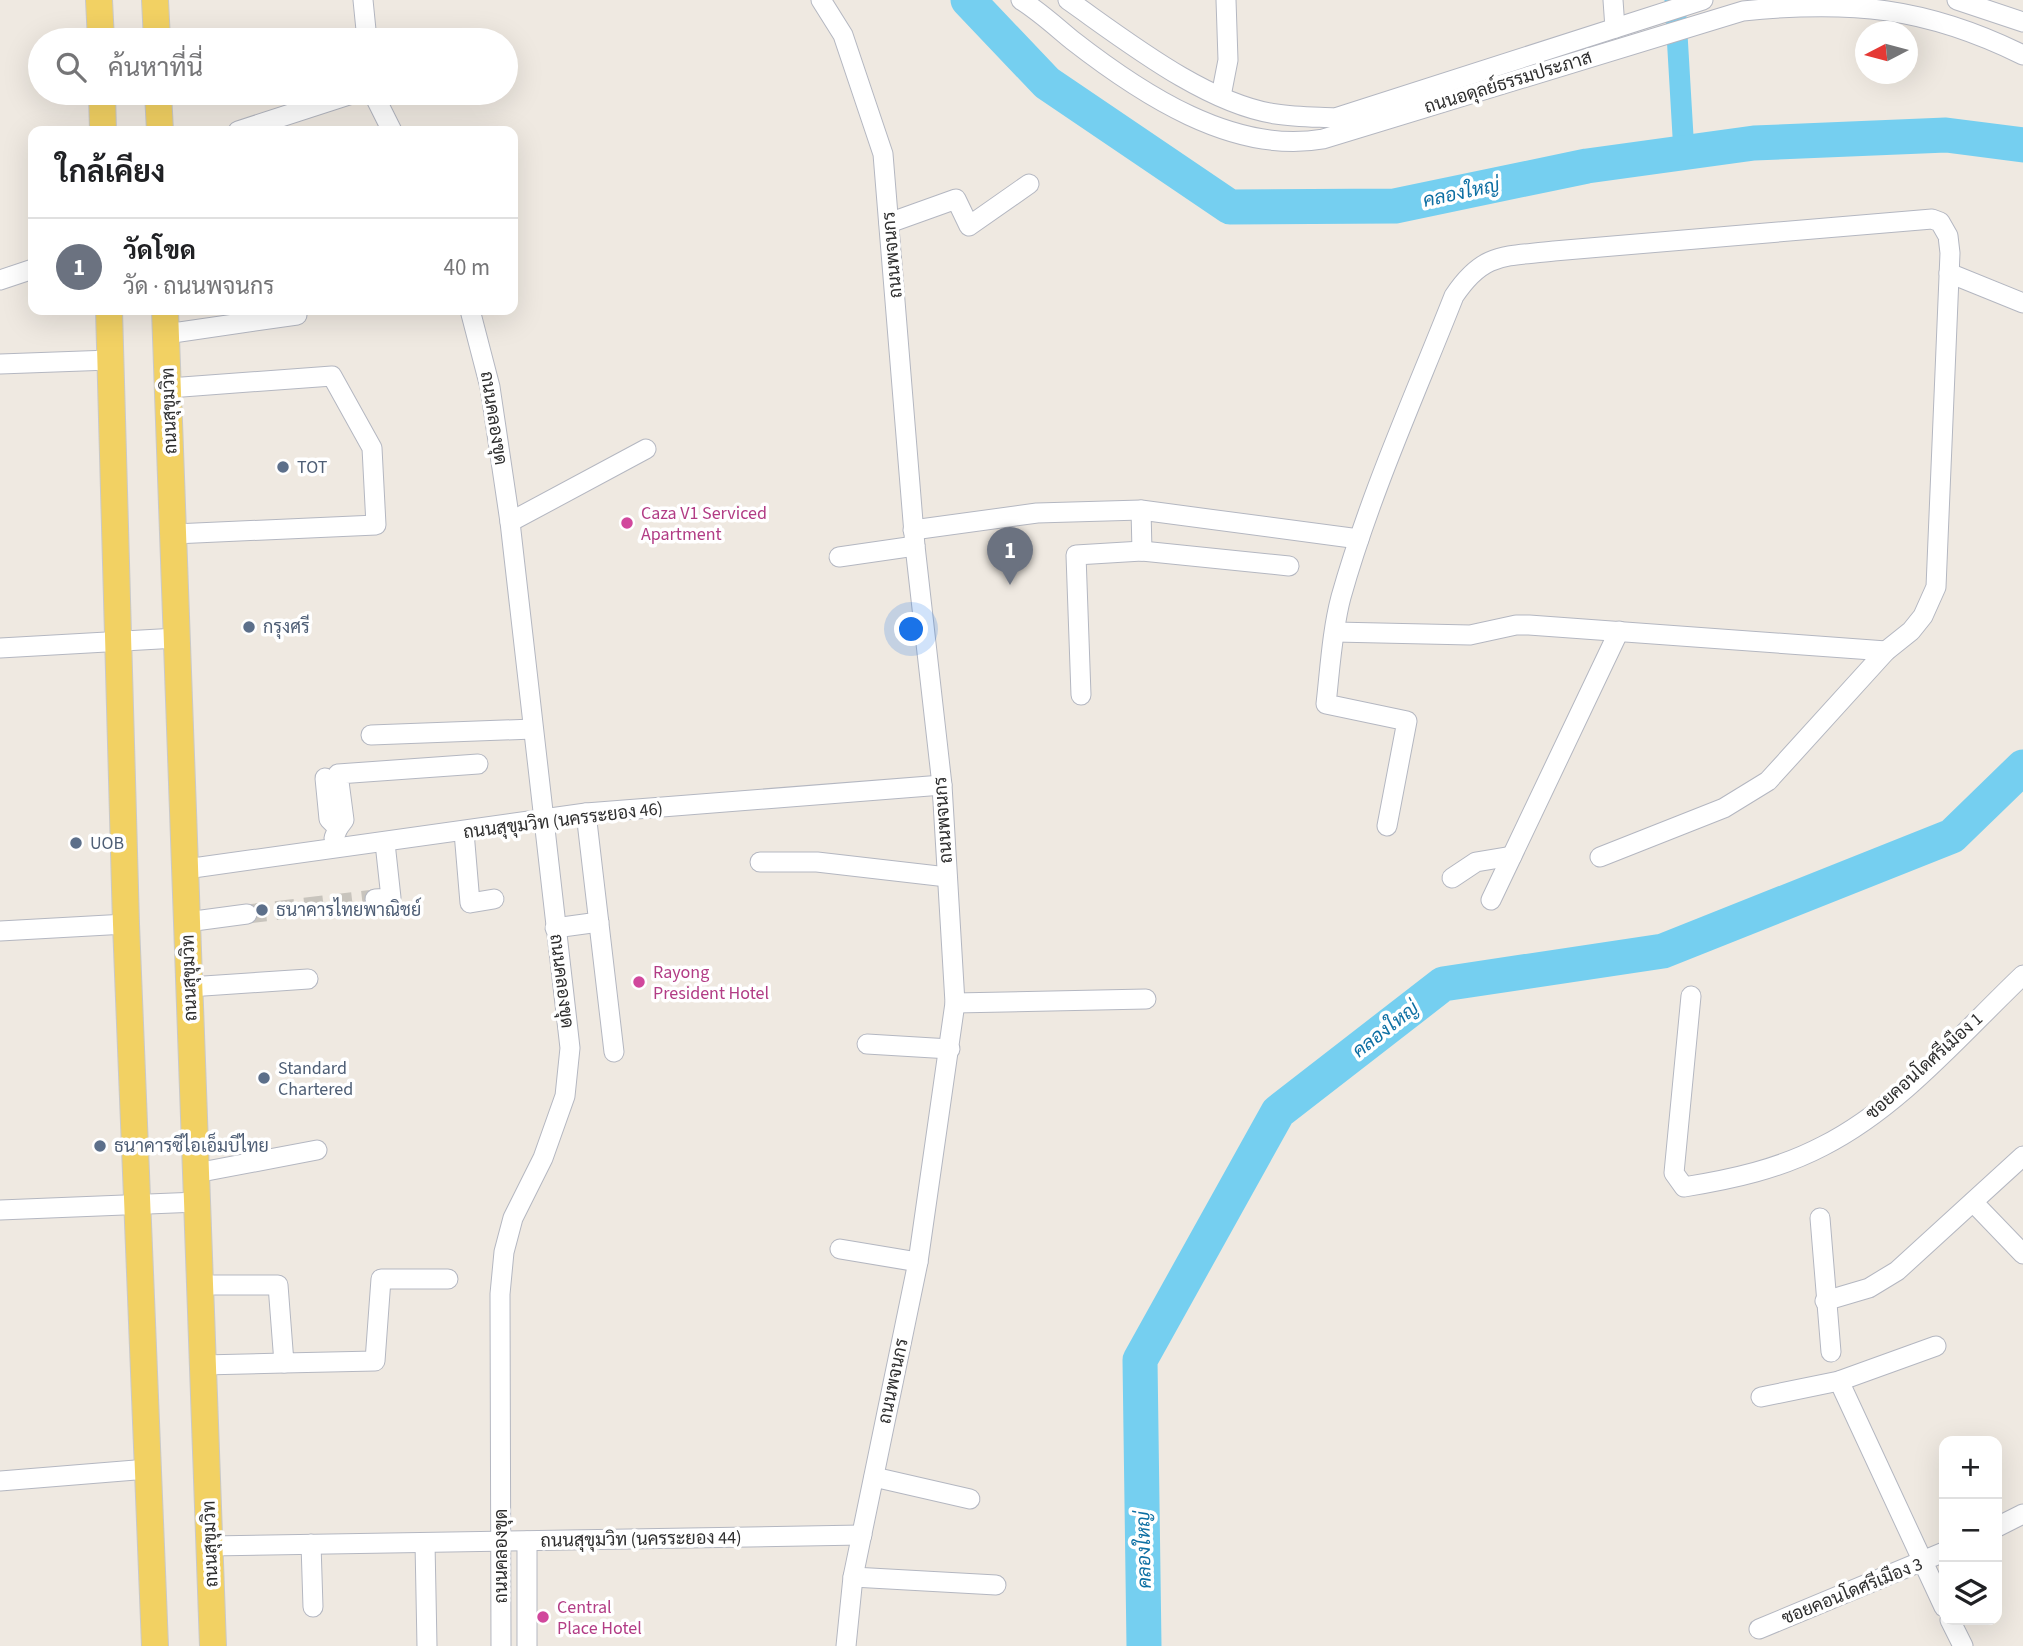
<!DOCTYPE html>
<html lang="th">
<meta charset="utf-8">
<style>
:root{--surface:#fff;--page:#f2f2f2;--text:#202124;--muted:#757577;--line:#e0e0e0;--accent:#111827}
body{margin:0;font-family:"Source Sans 3",Sarabun,sans-serif;background:var(--page);color:var(--text)}
.controls{position:absolute;right:21px;bottom:21px;display:grid;overflow:hidden;border-radius:14px;box-shadow:0 7px 28px #0002}
.controls button{width:63px;height:63px;display:grid;place-items:center;padding:0;border:0;border-bottom:2px solid var(--line);background:var(--surface);color:var(--text);font:35px sans-serif}
.compass{position:absolute;left:1855px;top:21px;width:63px;height:63px;border-radius:50%;background:var(--surface);box-shadow:0 7px 28px #0002;rotate:264deg}
.you{position:absolute;left:912px;top:630px;width:24px;height:24px;margin:-18px;border:5px solid #fff;border-radius:50%;background:#1a73e8;box-shadow:0 0 0 10px #1a73e833}
.badge{display:grid;place-items:center;width:46px;height:46px;border-radius:50%;background:var(--accent);color:#fff;font-size:23px;font-weight:700}
.pin{position:absolute;translate:-50% -58px;filter:drop-shadow(0 2px 4px #0008)}
.pin::after{content:'';position:absolute;top:37px;width:24px;height:21px;background:inherit;clip-path:polygon(0 0,100% 0,50% 100%)}
.list{margin:0;padding:0;list-style:none}
h2{display:flex;justify-content:space-between;align-items:center;height:91px;margin:0;padding:0 28px;font-size:30px}
h2 small{font-size:23px;font-weight:400;color:var(--muted)}
.list li{display:grid;grid-template-columns:46px 1fr auto;gap:21px;align-items:center;box-sizing:border-box;height:98px;padding:0 28px;border-top:2px solid var(--line)}
.list b{display:block;font-size:26px;white-space:nowrap}
.list p{margin:0;font-size:23px;white-space:nowrap;color:var(--muted)}
.list em{font-size:23px;font-style:normal;color:var(--muted)}
.icon{flex:none;width:38px;height:38px;fill:none;stroke:currentColor;stroke-width:2;stroke-linecap:round;stroke-linejoin:round}
.map{position:relative;flex:none;width:2023px;height:1646px;overflow:hidden}
.search{position:absolute;background:var(--surface);box-shadow:0 7px 28px #0002;left:28px;top:28px;width:490px;height:77px;display:flex;align-items:center;gap:18px;box-sizing:border-box;padding:0 24px;border-radius:38px;color:var(--muted);font-size:26px}
.panel{position:absolute;background:var(--surface);box-shadow:0 7px 28px #0002;left:28px;top:126px;width:490px;height:189px;border-radius:14px}
.map>svg:first-child{display:block}
.lines{fill:none;stroke-linecap:round;stroke-linejoin:round}
.canal{stroke:#75cff0;stroke-width:21}
.river{stroke:#75cff0;stroke-width:35}
.minor-tunnel{stroke:#c8c4bd;stroke-width:19;stroke-dasharray:19 10;stroke-linecap:butt}
.minor-casing{stroke:#b4b7c1;stroke-width:21}
.major-casing{stroke:#c9c9c9;stroke-width:28}
.minor{stroke:#fff;stroke-width:19}
.major{stroke:#f2d163;stroke-width:26}
.service-dot{fill:#5c6f8a;stroke:#fff;stroke-width:2.5}
.hotel-dot{fill:#d1479c;stroke:#fff;stroke-width:2.5}
.labels{text-anchor:middle;stroke-width:7;stroke-linejoin:round;paint-order:stroke}
.street-label{font-size:18px;fill:#2e2e2e;stroke:#fff}
.service-label{font-size:18px;fill:#4e5e75;stroke:#fff;text-anchor:start}
.hotel-label{font-size:18px;fill:#b23c85;stroke:#fff;text-anchor:start}
.water-label{font-size:19px;font-style:italic;fill:#0d6fa3;stroke:#fff}
</style>
<div class="map">
<svg width="2023" height="1646" viewBox="0 0 2023 1646">
<rect width="100%" height="100%" fill="#efe9e1"/>
<g class="lines">
<path class="canal" d="M1675,0L1684,153"/>
<g class="river">
<path d="M968,0L1047,83L1230,207L1395,206L1587,166L1754,143L1946,135L2023,145"/>
<path d="M1144,1646L1140,1360L1278,1112L1443,984L1663,951L1952,836L2023,767"/>
</g>
<path class="minor-tunnel" d="M247,914L375,899"/>
<defs>
<g id="minor">
<path d="M363,0L367,40"/>
<path d="M821,0L843,35L883,154L915,546L942,785L955,1003L918,1262L853,1577L846,1646"/>
<path d="M1021,0C1040,12 1055,26 1072,40C1140,93 1233,155 1323,139L1743,11C1850,0 1926,7 2023,55"/>
<path d="M1068,0C1125,40 1206,104 1276,114C1295,117 1316,117 1335,118L1703,0"/>
<path d="M1613,0L1615,28"/>
<path d="M1957,0L2023,22"/>
<path d="M373,93L392,131"/>
<path d="M1221,96L1228,60L1226,0"/>
<path d="M238,131L355,93"/>
<path d="M889,223L956,199L969,226L1029,184"/>
<path d="M1949,273L2023,303"/>
<path d="M0,280L33,269"/>
<path d="M470,310L490,387L510,522L570,1048L565,1096L543,1158L513,1218L504,1252L500,1294L501,1646"/>
<path d="M166,334L297,315"/>
<path d="M0,364L110,360"/>
<path d="M169,388L332,376L372,448L376,525L174,534"/>
<path d="M1141,510L1142,551"/>
<path d="M510,522L646,449"/>
<path d="M913,530L1037,513L1141,510L1359,539"/>
<path d="M839,557L915,546"/>
<path d="M1335,632L1470,635L1516,625H1529L1886,651"/>
<path d="M0,648L177,638"/>
<path d="M1081,695L1076,555L1142,551L1289,566"/>
<path d="M371,735L533,729"/>
<path d="M325,778L329,819L338,828L334,838"/>
<path d="M586,813L614,1052"/>
<path d="M1387,826L1407,721L1326,704C1330,669 1332,631 1341,597C1370,494 1415,395 1454,296C1484,251 1505,257 1554,251L1932,219L1940,222L1948,236L1950,253L1936,587L1923,616L1911,631L1886,651L1768,781L1724,808L1600,857"/>
<path d="M338,828L344,820L338,774L478,764"/>
<path d="M464,832L470,903L494,899"/>
<path d="M760,862H817L947,877"/>
<path d="M186,869L586,813L942,785"/>
<path d="M1452,878L1476,862L1512,856"/>
<path d="M375,899L391,898L385,843"/>
<path d="M1491,900L1619,631"/>
<path d="M187,922L247,914"/>
<path d="M555,928L599,922"/>
<path d="M0,931L126,924"/>
<path d="M189,987L308,979"/>
<path d="M1691,996L1674,1173L1684,1187C1733,1179 1779,1169 1823,1146C1900,1107 1961,1034 2023,975"/>
<path d="M955,1003L1146,999"/>
<path d="M867,1044L950,1049"/>
<path d="M196,1173L317,1150"/>
<path d="M1973,1202L2023,1254"/>
<path d="M0,1210L198,1202"/>
<path d="M1820,1218L1831,1352"/>
<path d="M840,1249L918,1262"/>
<path d="M200,1285H278L284,1363L375,1361L381,1279H448"/>
<path d="M1825,1301L1869,1288L1897,1271L2023,1156"/>
<path d="M203,1365L284,1363"/>
<path d="M1839,1381L1944,1607"/>
<path d="M1761,1397L1839,1381L1936,1346"/>
<path d="M874,1477L970,1499"/>
<path d="M0,1481L148,1469"/>
<path d="M1997,1527L2023,1514"/>
<path d="M425,1543L427,1646"/>
<path d="M311,1544L313,1607"/>
<path d="M210,1546L862,1535"/>
<path d="M853,1577L996,1585"/>
<path d="M1950,1620L1963,1646"/>
<path d="M1759,1629L1944,1552"/>
<path d="M527,1646V1541"/>
</g>
<g id="major">
<path d="M99,0L101,40"/>
<path d="M155,0L157,40"/>
<path d="M102,93L103,131"/>
<path d="M158,93L160,131"/>
<path d="M109,310L126,924L155,1646"/>
<path d="M165,310L213,1646"/>
</g>
</defs>
<use href="#minor" class="minor-casing"/>
<use href="#major" class="major-casing"/>
<use href="#minor" class="minor"/>
<use href="#major" class="major"/>
</g>
<g class="service-dot">
<circle cx="283" cy="467" r="7"/>
<circle cx="249" cy="627" r="7"/>
<circle cx="76" cy="843" r="7"/>
<circle cx="262" cy="910" r="7"/>
<circle cx="264" cy="1078" r="7"/>
<circle cx="100" cy="1146" r="7"/>
</g>
<g class="hotel-dot">
<circle cx="627" cy="523" r="7"/>
<circle cx="639" cy="982" r="7"/>
<circle cx="543" cy="1617" r="7"/>
</g>
<g class="labels">
<g class="street-label">
<text transform="translate(1508 82) rotate(-17)" y="6">ถนนอดุลย์ธรรมประภาส</text>
<text transform="translate(892 255) rotate(-95)" y="6">ถนนพจนกร</text>
<text transform="translate(169 411) rotate(-92)" y="6">ถนนสุขุมวิท</text>
<text transform="translate(494 418) rotate(81)" y="6">ถนนคลองขุด</text>
<text transform="translate(563 820) rotate(-7)" y="6">ถนนสุขุมวิท (นครระยอง 46)</text>
<text transform="translate(943 820) rotate(-94)" y="6">ถนนพจนกร</text>
<text transform="translate(189 978) rotate(-92)" y="6">ถนนสุขุมวิท</text>
<text transform="translate(562 981) rotate(83)" y="6">ถนนคลองขุด</text>
<text transform="translate(1924 1066) rotate(-42)" y="6">ซอยคอนโดศรีเมือง 1</text>
<text transform="translate(893 1381) rotate(-78)" y="6">ถนนพจนกร</text>
<text transform="translate(641 1539) rotate(-1)" y="6">ถนนสุขุมวิท (นครระยอง 44)</text>
<text transform="translate(210 1544) rotate(-92)" y="6">ถนนสุขุมวิท</text>
<text transform="translate(501 1556) rotate(-90)" y="6">ถนนคลองขุด</text>
<text transform="translate(1852 1591) rotate(-22)" y="6">ซอยคอนโดศรีเมือง 3</text>
</g>
<g class="service-label">
<text x="297" y="473">TOT</text>
<text x="263" y="633">กรุงศรี</text>
<text x="90" y="849">UOB</text>
<text x="276" y="916">ธนาคารไทยพาณิชย์</text>
<text x="278" y="1074">Standard<tspan x="278" dy="21">Chartered</tspan></text>
<text x="114" y="1152">ธนาคารซีไอเอ็มบีไทย</text>
</g>
<g class="hotel-label">
<text x="641" y="519">Caza V1 Serviced<tspan x="641" dy="21">Apartment</tspan></text>
<text x="653" y="978">Rayong<tspan x="653" dy="21">President Hotel</tspan></text>
<text x="557" y="1613">Central<tspan x="557" dy="21">Place Hotel</tspan></text>
</g>
<g class="water-label">
<text transform="translate(1461 192) rotate(-12)" y="7">คลองใหญ่</text>
<text transform="translate(1385 1029) rotate(-38)" y="7">คลองใหญ่</text>
<text transform="translate(1143 1550) rotate(-91)" y="7">คลองใหญ่</text>
</g>
</g>
</svg>
<div class="controls">
<button>+</button>
<button>−</button>
<button><svg class="icon" aria-label="layers" viewBox="0 0 24 24"><path d="M12 4l9 5-9 5-9-5zM3 14l9 5 9-5"/></svg></button>
</div>
<svg class="compass" viewBox="-18 -18 36 36"><path d="M0-13l5 13h-10z" fill="#e53935"/><path d="M0 13l5-13h-10z" fill="#757577"/></svg>
<div class="you"></div>
<div class="pin badge" style="left:1010px;top:585px;background:#6b7280">1</div>
<div class="search"><svg class="icon" aria-label="search" viewBox="0 0 24 24"><circle cx="10" cy="10" r="6"/><path d="M15 15l6 6"/></svg>ค้นหาที่นี่</div>
<section class="panel">
<h2>ใกล้เคียง<small></small></h2>
<ul class="list">
<li><span class="badge" style="background:#6b7280">1</span><div><b>วัดโขด</b><p>วัด · ถนนพจนกร</p></div><em>40 m</em></li>
</ul>
</section>
</div>
